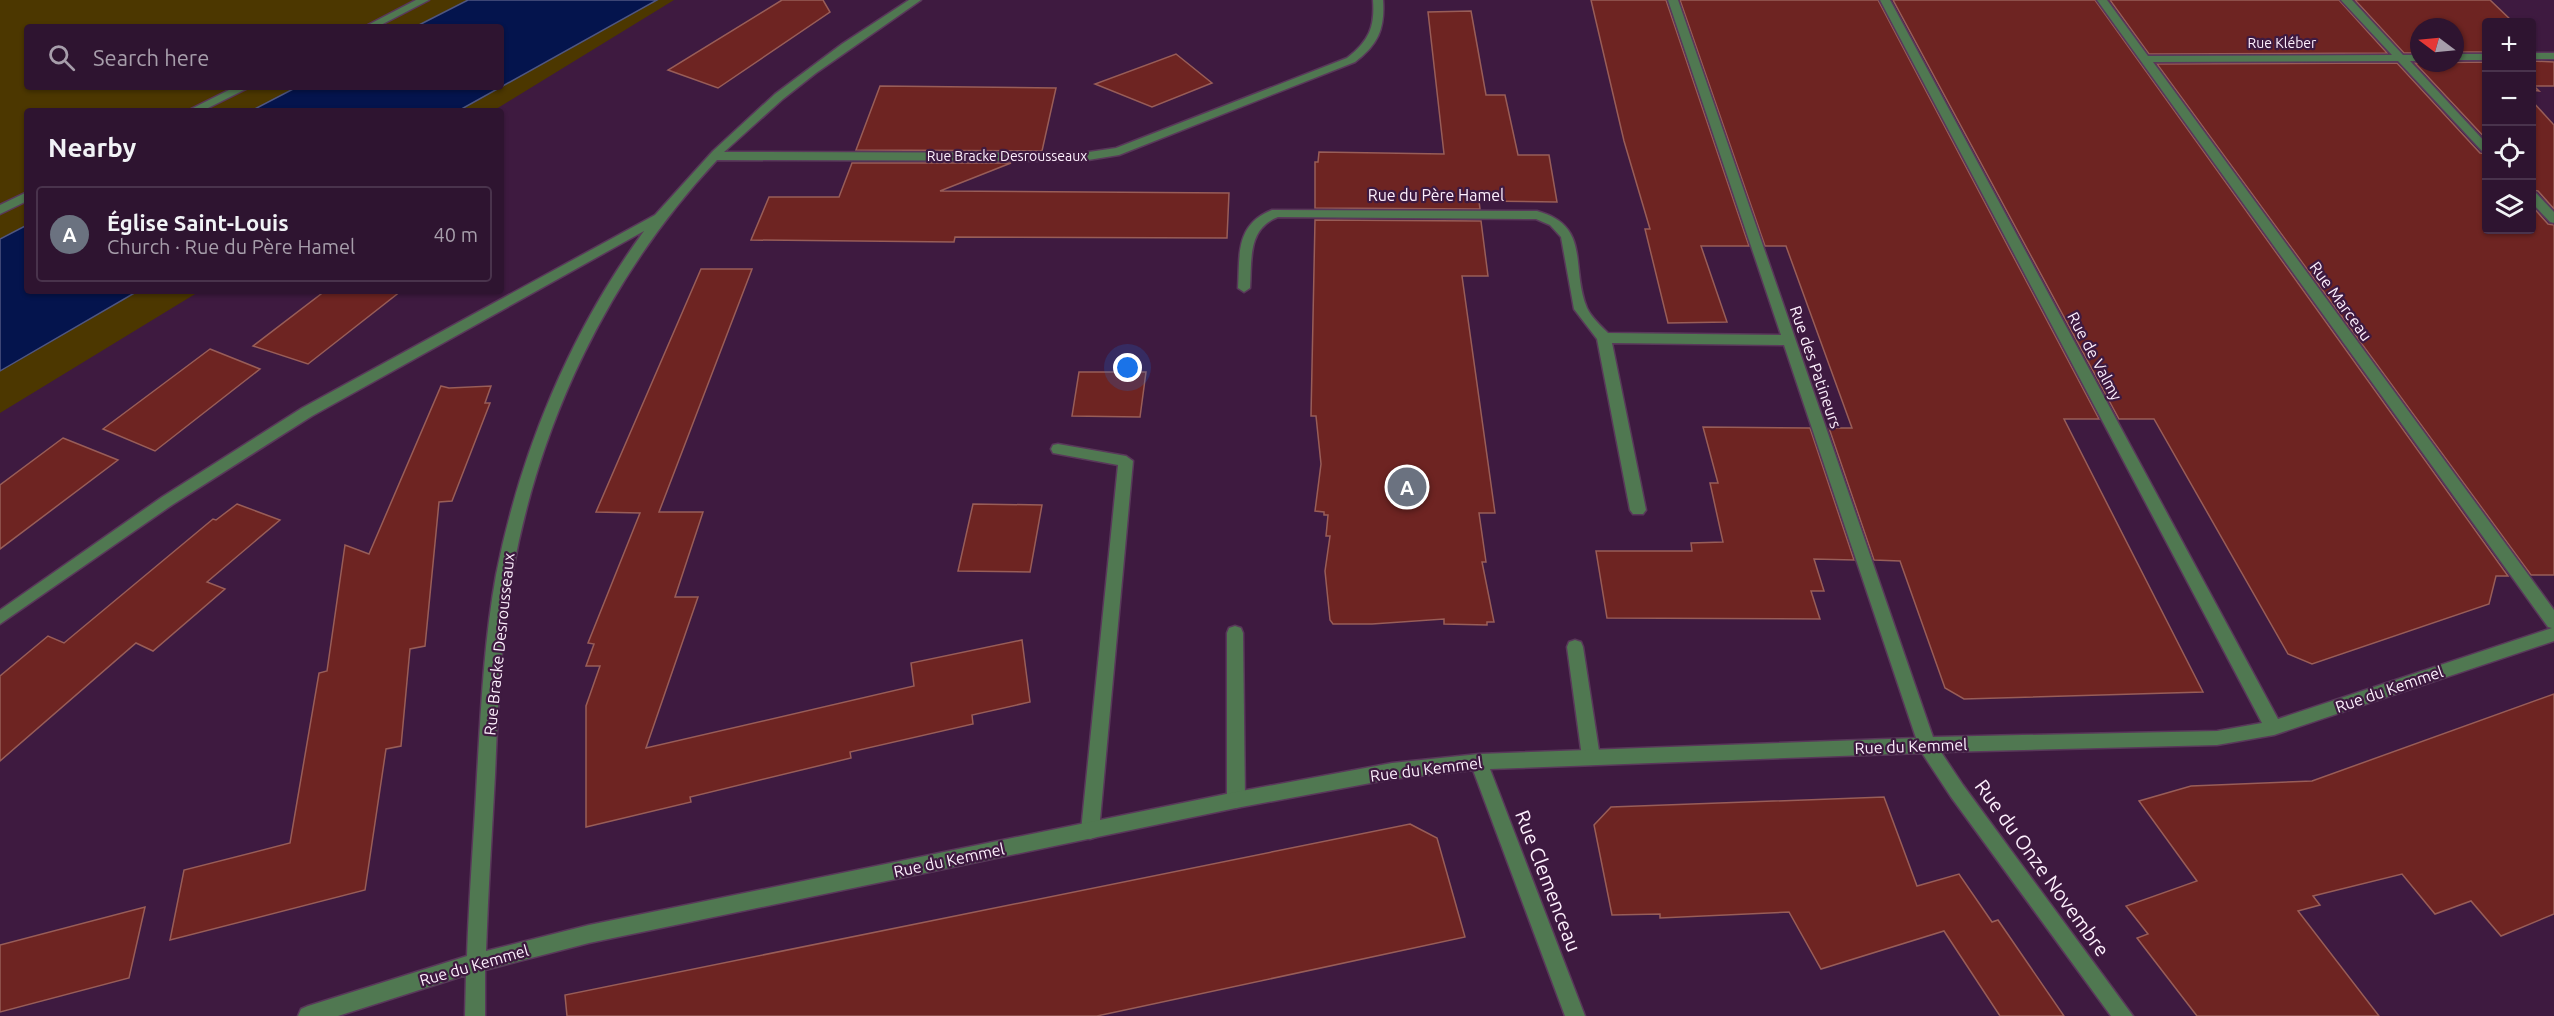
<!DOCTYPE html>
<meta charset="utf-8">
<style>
:root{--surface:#2e1430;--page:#361d38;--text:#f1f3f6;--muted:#a79eab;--line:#49334c;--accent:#0b8043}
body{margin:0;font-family:Ubuntu,sans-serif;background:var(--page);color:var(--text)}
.controls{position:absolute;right:18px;top:18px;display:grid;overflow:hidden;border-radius:6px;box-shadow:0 2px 4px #0004}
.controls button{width:54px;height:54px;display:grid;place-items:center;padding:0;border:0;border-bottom:2px solid var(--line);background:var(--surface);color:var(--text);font:30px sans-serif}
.compass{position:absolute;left:2410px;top:18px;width:54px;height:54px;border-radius:50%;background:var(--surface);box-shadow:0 2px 4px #0004;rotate:286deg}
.you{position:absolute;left:1128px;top:368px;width:21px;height:21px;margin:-15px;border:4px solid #fff;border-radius:50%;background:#1a73e8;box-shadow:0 0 0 9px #1a73e833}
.badge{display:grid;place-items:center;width:39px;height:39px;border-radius:50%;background:var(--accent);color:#fff;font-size:20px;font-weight:700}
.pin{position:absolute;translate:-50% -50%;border:3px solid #fff;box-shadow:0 2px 6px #0006}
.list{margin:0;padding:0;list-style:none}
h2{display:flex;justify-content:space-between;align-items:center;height:78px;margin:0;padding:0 24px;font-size:26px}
h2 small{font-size:20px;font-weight:400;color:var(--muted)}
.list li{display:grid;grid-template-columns:39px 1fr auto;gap:18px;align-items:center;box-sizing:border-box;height:96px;margin:0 12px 12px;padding:0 12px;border:2px solid var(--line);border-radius:6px}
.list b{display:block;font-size:22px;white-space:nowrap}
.list p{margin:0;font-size:20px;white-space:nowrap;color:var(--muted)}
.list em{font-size:20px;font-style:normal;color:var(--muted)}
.icon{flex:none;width:33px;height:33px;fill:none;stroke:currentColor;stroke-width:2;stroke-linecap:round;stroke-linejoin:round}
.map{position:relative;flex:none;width:2554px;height:1016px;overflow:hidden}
.search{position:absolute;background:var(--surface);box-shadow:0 2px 4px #0004;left:24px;top:24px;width:480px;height:66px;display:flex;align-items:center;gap:15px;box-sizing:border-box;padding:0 21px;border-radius:6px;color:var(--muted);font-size:22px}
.panel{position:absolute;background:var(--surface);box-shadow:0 2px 4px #0004;left:24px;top:108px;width:480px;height:186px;border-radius:6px}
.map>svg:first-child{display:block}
.green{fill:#4c3700;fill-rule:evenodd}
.water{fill:#04144d;stroke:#4f5682;stroke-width:1.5}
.building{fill:#6e2422;stroke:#985d58;stroke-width:1.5}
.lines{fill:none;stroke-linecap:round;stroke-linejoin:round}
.service-casing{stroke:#59385a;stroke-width:3}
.minor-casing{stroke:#59385a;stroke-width:3}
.service{fill:#507851;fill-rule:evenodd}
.minor{fill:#507851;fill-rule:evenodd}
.labels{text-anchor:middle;stroke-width:4.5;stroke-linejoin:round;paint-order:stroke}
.far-street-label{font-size:14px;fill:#fdeffd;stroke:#3e1a40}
.street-label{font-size:16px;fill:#fdeffd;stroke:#3e1a40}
.near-street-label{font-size:20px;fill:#fdeffd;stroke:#3e1a40}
</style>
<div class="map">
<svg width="2554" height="1016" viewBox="0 0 2554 1016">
<rect width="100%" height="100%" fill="#3e1a40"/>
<path class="green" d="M0,0H674L493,111H27V291H200L0,413ZM27,27H501V87H27Z"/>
<g class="water">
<path d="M468,0H657L501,87V27H415Z"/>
<path d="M297,87H501L458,111H251Z"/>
<path d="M27,225V291H138L0,371V239Z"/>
</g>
<g class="building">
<path d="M782,0H823L830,12L718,88L668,70Z"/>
<path d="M1591,0H1666L1749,246H1701L1727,322L1668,323L1645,229H1650L1624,141Z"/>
<path d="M1680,0H1878L2099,419H2064L2203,692L1964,699L1945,688L1900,561L1874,560L1829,428H1852L1786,246H1765Z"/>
<path d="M1893,0H2095L2508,576H2496L2489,604L2312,664L2288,654L2154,419H2119Z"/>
<path d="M2110,0H2339L2387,53L2149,54Z"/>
<path d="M2355,0H2490L2513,22H2487V52H2455V27H2419V53H2404Z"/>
<path d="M1471,11L1486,95H1505L1518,155H1549L1557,202L1479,201L1480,209L1315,208V162H1318L1319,152L1444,154L1428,12Z"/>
<path d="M1176,54L1212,83L1152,107L1095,84Z"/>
<path d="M2532,61L2554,62V86H2534L2539,91L2532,90Z"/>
<path d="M2487,62V140L2415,63Z"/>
<path d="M2397,63L2480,153L2487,154V230H2532V206L2548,224L2554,225V575H2531L2157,64Z"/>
<path d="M880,86L1056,88L1042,151L856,150Z"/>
<path d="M2532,101L2554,125V209L2538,191L2532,190Z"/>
<path d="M852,163H1011L940,191L1229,193L1227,238L955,237L954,242L751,240L769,197H839Z"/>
<path d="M1315,220L1481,221L1488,276H1462L1495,513H1479L1486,562H1482L1494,622H1487V625L1444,624V619L1372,624H1333L1330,620L1325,571L1330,536H1326L1328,515H1324V512L1315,511L1321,464L1316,416H1311Z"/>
<path d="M701,269H752L659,512H703L675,597H698L646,748L914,686L911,663L1022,640L1030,702L972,715L973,724L850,752L851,758L690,797L691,802L586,827V706L600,666H586L594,644L588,643L640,513L596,512Z"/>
<path d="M325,291H401L308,364L253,346Z"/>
<path d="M210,349L260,369L155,451L103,429Z"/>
<path d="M1079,372H1146L1140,417L1072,416Z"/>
<path d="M441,386L449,388L491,386L485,403H490L452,501L439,502L425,646L410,649L401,746L386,749L365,890L170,940L184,870L290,843L319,673L327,671L345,545L369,554Z"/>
<path d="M1703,427L1810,428L1854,560L1814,559L1824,591H1811L1820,619L1607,618L1596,551H1692L1691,543L1723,542L1710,483H1718Z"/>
<path d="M63,438L118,460L0,549V485Z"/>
<path d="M237,504L280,520L207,582L225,589L153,651L136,643L0,761V676L48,636L64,643L213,519L216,520Z"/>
<path d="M973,504L1042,505L1030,572L958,571Z"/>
<path d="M2554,694V914L2501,936L2471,901L2435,914L2402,874L2313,896L2320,905L2298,911L2379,1016H2197L2137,938L2148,934L2126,906L2197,881L2139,801L2191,786L2312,781Z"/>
<path d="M1884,797L1917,886L1959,874L1992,922L1998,920L2064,1016H2000L1944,931L1821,969L1789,912L1660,918V914L1612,915L1594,825L1611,807Z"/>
<path d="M1410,824L1437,838L1465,937L1097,1016H567L565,995Z"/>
<path d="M145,907L129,978L0,1012V945Z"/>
</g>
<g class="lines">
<defs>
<g id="service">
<path d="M416,0H429L377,27H364Z"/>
<path d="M235,87H250L202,111H187Z"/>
<path d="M27,192V201L0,214V205Z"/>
<path d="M1058,444L1126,456L1133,461L1099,831L1096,837L1090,839L1084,837L1081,831L1118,465L1053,453L1051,449L1053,445Z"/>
<path d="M1235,626L1241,628L1243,633L1245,800L1242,806L1236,808L1230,806L1227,800V633L1229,628Z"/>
<path d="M1575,640L1581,642L1583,647L1600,757L1597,762L1591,765L1585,762L1582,757L1567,647L1569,642Z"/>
</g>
<g id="minor">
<path d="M909,0H921L816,73L783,99L724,152L1082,153L1116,148L1347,58C1369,41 1375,27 1373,0H1383C1385,29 1378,45 1355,62L1119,155L1082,161L717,160C610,274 539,421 512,576C500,641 498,708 495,775C492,833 488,892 486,951L589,925L1236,792L1392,763L1479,754L1916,738L1784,345L1612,343L1646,510L1643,514H1633L1630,510L1597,339L1574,309L1561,237L1550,225L1536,219L1278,217C1247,229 1252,260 1250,288L1244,292L1238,288C1240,254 1235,225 1272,210L1537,211C1592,226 1570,268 1587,308C1591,317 1601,326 1608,333L1781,335L1668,0H1678L1933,737L2217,731L2262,723L1880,0H1890L2278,719L2552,628L2548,627L2097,0H2107L2148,56L2392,55L2341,0H2352L2403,55H2419V61H2410L2486,143V152L2482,151L2398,61L2153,62L2554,610V641L2274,735L2217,745L1941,752L1963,785L2133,1016H2111L1951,797L1922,753L1490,769L1585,1016H1565L1473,770L1392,779L1236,808L589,943L485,970V1016H465L466,975L338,1016H298L301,1009L308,1006L467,956C469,896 474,835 477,775C481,708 484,641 496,575C520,453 570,332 644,231L312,416L172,505L0,624V610L162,497L302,408L655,215L713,151L775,94L842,44Z"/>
<rect x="2532" y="53" width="22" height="6"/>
<rect x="2455" y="54" width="31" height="6"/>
<path d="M2532,192L2536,193L2554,212V223L2550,222L2532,203Z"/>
</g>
</defs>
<use href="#service" class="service-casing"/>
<use href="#minor" class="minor-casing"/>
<use href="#service" class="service"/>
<use href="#minor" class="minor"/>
</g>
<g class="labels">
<g class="far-street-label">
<text x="2282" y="48">Rue Kléber</text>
<text x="1007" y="161">Rue Bracke Desrousseaux</text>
</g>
<g class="street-label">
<text x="1436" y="201">Rue du Père Hamel</text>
<text transform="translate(2341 301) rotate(54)" y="6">Rue Marceau</text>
<text transform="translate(2095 356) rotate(62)" y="6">Rue de Valmy</text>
<text transform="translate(1816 367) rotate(71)" y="6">Rue des Patineurs</text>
<text transform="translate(499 644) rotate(-84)" y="6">Rue Bracke Desrousseaux</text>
<text transform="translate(2389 689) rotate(-19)" y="6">Rue du Kemmel</text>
<text transform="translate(1911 746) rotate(-2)" y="6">Rue du Kemmel</text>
<text transform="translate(1426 769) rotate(-7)" y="6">Rue du Kemmel</text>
<text transform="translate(949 860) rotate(-12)" y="6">Rue du Kemmel</text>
<text transform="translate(474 965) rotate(-16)" y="6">Rue du Kemmel</text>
</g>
<g class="near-street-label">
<text transform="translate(2042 868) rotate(54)" y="7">Rue du Onze Novembre</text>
<text transform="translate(1548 881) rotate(69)" y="7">Rue Clemenceau</text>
</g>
</g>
</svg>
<div class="controls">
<button>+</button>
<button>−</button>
<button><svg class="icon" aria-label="locate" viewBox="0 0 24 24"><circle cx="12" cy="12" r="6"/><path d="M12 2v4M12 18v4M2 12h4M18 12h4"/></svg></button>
<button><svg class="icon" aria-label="layers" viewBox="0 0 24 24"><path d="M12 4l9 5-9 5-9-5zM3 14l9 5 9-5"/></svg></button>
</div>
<svg class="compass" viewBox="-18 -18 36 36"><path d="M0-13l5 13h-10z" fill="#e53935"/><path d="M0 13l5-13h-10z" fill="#a79eab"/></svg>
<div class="you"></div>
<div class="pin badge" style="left:1407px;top:487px;background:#6b7280">A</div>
<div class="search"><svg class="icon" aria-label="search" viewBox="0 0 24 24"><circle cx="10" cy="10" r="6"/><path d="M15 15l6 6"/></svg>Search here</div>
<section class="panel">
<h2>Nearby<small></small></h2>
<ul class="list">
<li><span class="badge" style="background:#6b7280">A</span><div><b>Église Saint-Louis</b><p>Church · Rue du Père Hamel</p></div><em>40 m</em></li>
</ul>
</section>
</div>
